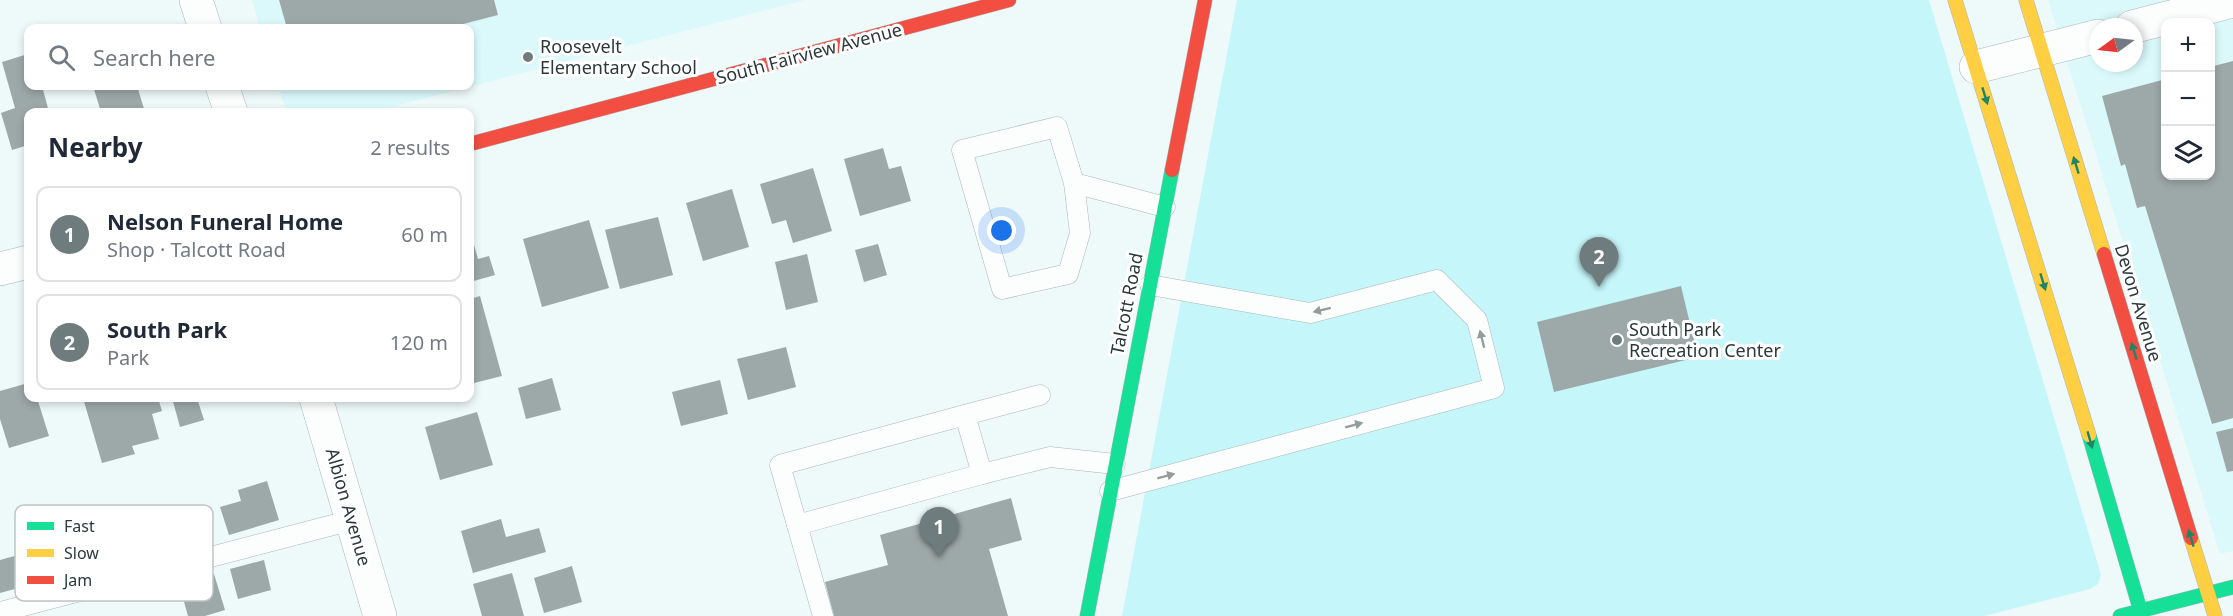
<!DOCTYPE html>
<meta charset="utf-8">
<style>
:root{--surface:#fff;--page:#f2f2f3;--text:#1f2937;--muted:#747a83;--line:#e0e1e3;--accent:#6f7c7d}
body{margin:0;font-family:"Noto Sans",sans-serif;background:var(--page);color:var(--text)}
.controls{position:absolute;right:18px;top:18px;display:grid;overflow:hidden;border-radius:12px;box-shadow:0 3px 9px #0003}
.controls button{width:54px;height:54px;display:grid;place-items:center;padding:0;border:0;border-bottom:2px solid var(--line);background:var(--surface);color:var(--text);font:30px sans-serif}
.compass{position:absolute;left:2089px;top:18px;width:54px;height:54px;border-radius:50%;background:var(--surface);box-shadow:0 3px 9px #0003;rotate:255deg}
.you{position:absolute;left:1002px;top:231px;width:21px;height:21px;margin:-15px;border:4px solid #fff;border-radius:50%;background:#1a73e8;box-shadow:0 0 0 9px #1a73e833}
.badge{display:grid;place-items:center;width:39px;height:39px;border-radius:50%;background:var(--accent);color:#fff;font-size:20px;font-weight:700}
.pin{position:absolute;translate:-50% -50px;filter:drop-shadow(0 2px 3px #0008)}
.pin::after{content:'';position:absolute;top:32px;width:21px;height:18px;background:inherit;clip-path:polygon(0 0,100% 0,50% 100%)}
.list{margin:0;padding:0;list-style:none}
h2{display:flex;justify-content:space-between;align-items:center;height:78px;margin:0;padding:0 24px;font-size:26px}
h2 small{font-size:20px;font-weight:400;color:var(--muted)}
.list li{display:grid;grid-template-columns:39px 1fr auto;gap:18px;align-items:center;box-sizing:border-box;height:96px;margin:0 12px 12px;padding:0 12px;border:2px solid var(--line);border-radius:12px}
.list b{display:block;font-size:22px;white-space:nowrap}
.list p{margin:0;font-size:20px;white-space:nowrap;color:var(--muted)}
.list em{font-size:20px;font-style:normal;color:var(--muted)}
.icon{flex:none;width:33px;height:33px;fill:none;stroke:currentColor;stroke-width:2;stroke-linecap:round;stroke-linejoin:round}
.map{position:relative;flex:none;width:2233px;height:616px;overflow:hidden}
.search{position:absolute;background:var(--surface);box-shadow:0 3px 9px #0003;left:24px;top:24px;width:450px;height:66px;display:flex;align-items:center;gap:15px;box-sizing:border-box;padding:0 21px;border-radius:12px;color:var(--muted);font-size:22px}
.panel{position:absolute;background:var(--surface);box-shadow:0 3px 9px #0003;left:24px;top:108px;width:450px;height:294px;border-radius:12px}
.map>svg:first-child{display:block}
.built{fill:#dbf9fb;fill-rule:evenodd}
.green{fill:#c5f6f9}
.building{fill:#9da8a9}
.lines{fill:none;stroke-linecap:round;stroke-linejoin:round}
.lane-casing{stroke:#abb6b7;stroke-width:21}
.street-casing{stroke:#abb6b7;stroke-width:34}
.fast-casing{stroke:#abb6b7;stroke-width:15}
.slow-casing{stroke:#abb6b7;stroke-width:15}
.jam-casing{stroke:#abb6b7;stroke-width:15}
.lane{stroke:#fcfefe;stroke-width:20}
.street{stroke:#fcfefe;stroke-width:33}
.fast{stroke:#16e098;stroke-width:14}
.slow{stroke:#ffcf43;stroke-width:14}
.jam{stroke:#f24e42;stroke-width:14}
.oneway{fill:#228464}
.oneway2{fill:#949c9c}
.poi-dot{fill:#6f7c7d;stroke:#fff;stroke-width:2}
.labels{text-anchor:middle;stroke-width:6;stroke-linejoin:round;paint-order:stroke}
.poi-label{font-size:18px;fill:#2b393a;stroke:#fff;text-anchor:start}
.street-label{font-size:18px;fill:#2b393a;stroke:#fff}
.key{fill:#fff;stroke:#bfc4c4;stroke-width:1.5}
.key-label{font-size:16px;fill:#2b393a}
</style>
<div class="map">
<svg width="2233" height="616" viewBox="0 0 2233 616">
<rect width="100%" height="100%" fill="#eef9fa"/>
<g class="built">
<path d="M252,0H805L372,112H287L278,86H470V28H260Z"/>
<path d="M2048,0H2233V551L2220,554ZM2166,22H2210V176H2166ZM2098,27H2134V63H2098Z"/>
</g>
<path class="green" d="M1237,0H1929L2101,575L2098,584L2090,589L1984,616H1122Z"/>
<g class="building">
<path d="M279,0H494L498,15L448,28H287Z"/>
<path d="M28,54V86H42L49,112H28V145L12,150L1,113L15,108L2,62Z"/>
<path d="M2233,61V418L2212,424L2145,206L2137,208L2125,164L2121,166L2102,96L2166,79V176H2210V67Z"/>
<path d="M93,86H137L145,112H101Z"/>
<path d="M883,148L889,169L901,166L911,201L860,216L844,159Z"/>
<path d="M813,168L832,231L793,243L786,220L772,224L760,184Z"/>
<path d="M732,189L749,247L703,261L686,203Z"/>
<path d="M658,217L673,275L620,289L605,230Z"/>
<path d="M589,220L609,288L542,307L523,239Z"/>
<path d="M470,231L478,259L489,256L495,275L470,282Z"/>
<path d="M878,244L887,275L864,282L855,250Z"/>
<path d="M807,254L818,302L786,310L775,262Z"/>
<path d="M1681,286L1698,357L1554,392L1537,322Z"/>
<path d="M480,296L502,376L470,384V299Z"/>
<path d="M786,347L796,387L748,400L737,359Z"/>
<path d="M552,378L561,410L526,419L518,388Z"/>
<path d="M720,380L728,414L681,426L672,392Z"/>
<path d="M28,383V398H37L49,436L9,448L0,419V391Z"/>
<path d="M83,398H158L162,411L152,414L159,439L132,446L135,454L102,463Z"/>
<path d="M172,398H197L204,420L180,427Z"/>
<path d="M477,412L493,465L440,480L425,427Z"/>
<path d="M2233,428V471L2227,472L2216,432Z"/>
<path d="M267,481L279,520L229,535L220,507L241,501L238,490Z"/>
<path d="M1011,498L1022,540L989,549L1008,616H834L825,582L888,565L880,535Z"/>
<path d="M501,519L506,537L539,528L546,552L473,573L461,531Z"/>
<path d="M29,552L37,583L0,593V560Z"/>
<path d="M264,560L271,590L238,599L230,569Z"/>
<path d="M572,566L582,602L544,613L534,578Z"/>
<path d="M512,573L524,616H482L473,584Z"/>
<path d="M214,574L225,610L205,616H188L179,584Z"/>
</g>
<g class="lines">
<defs>
<g id="lane">
<path d="M1057,127L1074,183L1080,233L1068,274L1002,289L962,150Z"/>
<path d="M1074,183L1165,207"/>
<path d="M965,415L1040,395"/>
<path d="M1110,491L1494,388L1477,320L1437,280L1310,313L1150,285"/>
<path d="M797,525L982,474"/>
<path d="M0,612L352,520"/>
<path d="M823,616L780,465L965,415L982,474L1050,457L1115,464"/>
</g>
<g id="street">
<path d="M196,0L205,28"/>
<path d="M2132,27L2233,1"/>
<path d="M1976,67L2098,36"/>
<path d="M222,86L231,112"/>
<path d="M0,269L28,262"/>
<path d="M316,398L380,616"/>
</g>
<g id="fast">
<path d="M2089,435L2142,616"/>
<path d="M1087,616L1172,170"/>
<path d="M2120,616L2233,587"/>
</g>
<g id="slow">
<path d="M1955,0L2089,435"/>
<path d="M2026,0L2104,254"/>
<path d="M2191,538L2215,616"/>
</g>
<g id="jam">
<path d="M470,144L1009,0"/>
<path d="M1172,170L1205,0"/>
<path d="M2104,254L2191,538"/>
</g>
</defs>
<use href="#lane" class="lane-casing"/>
<use href="#street" class="street-casing"/>
<use href="#fast" class="fast-casing"/>
<use href="#slow" class="slow-casing"/>
<use href="#jam" class="jam-casing"/>
<use href="#lane" class="lane"/>
<use href="#street" class="street"/>
<use href="#fast" class="fast"/>
<use href="#slow" class="slow"/>
<use href="#jam" class="jam"/>
</g>
<defs><path id="oneway-solid" d="M-6-.8H1V-3.2L6.5 0L1 3.2V.8H-6Z" transform="scale(1.5)"/></defs>
<g class="oneway">
<use href="#oneway-solid" transform="translate(1985 96) rotate(73)"/>
<use href="#oneway-solid" transform="translate(2076 165) rotate(-107)"/>
<use href="#oneway-solid" transform="translate(2043 282) rotate(73)"/>
<use href="#oneway-solid" transform="translate(2134 351) rotate(-107)"/>
<use href="#oneway-solid" transform="translate(2090 440) rotate(74)"/>
<use href="#oneway-solid" transform="translate(2191 538) rotate(-107)"/>
</g>
<g class="oneway2">
<use href="#oneway-solid" transform="translate(1322 310) rotate(166)"/>
<use href="#oneway-solid" transform="translate(1482 339) rotate(-104)"/>
<use href="#oneway-solid" transform="translate(1354 425) rotate(-15)"/>
<use href="#oneway-solid" transform="translate(1166 476) rotate(-15)"/>
</g>
<g class="poi-dot">
<circle cx="528" cy="57" r="6"/>
<circle cx="1617" cy="340" r="6"/>
</g>
<g class="labels">
<g class="poi-label">
<text x="540" y="53">Roosevelt<tspan x="540" dy="21">Elementary School</tspan></text>
<text x="1629" y="336">South Park<tspan x="1629" dy="21">Recreation Center</tspan></text>
</g>
<g class="street-label">
<text transform="translate(809 54) rotate(-15)" y="6">South Fairview Avenue</text>
<text transform="translate(2138 303) rotate(73)" y="6">Devon Avenue</text>
<text transform="translate(1127 304) rotate(-79)" y="6">Talcott Road</text>
<text transform="translate(348 507) rotate(74)" y="6">Albion Avenue</text>
</g>
</g>
<rect x="15" y="505" width="198" height="96" rx="9" class="key"/>
<rect x="27" y="522" width="27" height="8" fill="#16e098"/>
<rect x="27" y="549" width="27" height="8" fill="#ffcf43"/>
<rect x="27" y="576" width="27" height="8" fill="#f24e42"/>
<g class="key-label">
<text x="64" y="532">Fast</text>
<text x="64" y="559">Slow</text>
<text x="64" y="586">Jam</text>
</g>
</svg>
<div class="controls">
<button>+</button>
<button>−</button>
<button><svg class="icon" aria-label="layers" viewBox="0 0 24 24"><path d="M12 4l9 5-9 5-9-5zM3 14l9 5 9-5"/></svg></button>
</div>
<svg class="compass" viewBox="-18 -18 36 36"><path d="M0-13l5 13h-10z" fill="#e53935"/><path d="M0 13l5-13h-10z" fill="#747a83"/></svg>
<div class="you"></div>
<div class="pin badge" style="left:939px;top:557px">1</div>
<div class="pin badge" style="left:1599px;top:287px">2</div>
<div class="search"><svg class="icon" aria-label="search" viewBox="0 0 24 24"><circle cx="10" cy="10" r="6"/><path d="M15 15l6 6"/></svg>Search here</div>
<section class="panel">
<h2>Nearby<small>2 results</small></h2>
<ul class="list">
<li><span class="badge">1</span><div><b>Nelson Funeral Home</b><p>Shop · Talcott Road</p></div><em>60 m</em></li>
<li><span class="badge">2</span><div><b>South Park</b><p>Park</p></div><em>120 m</em></li>
</ul>
</section>
</div>
